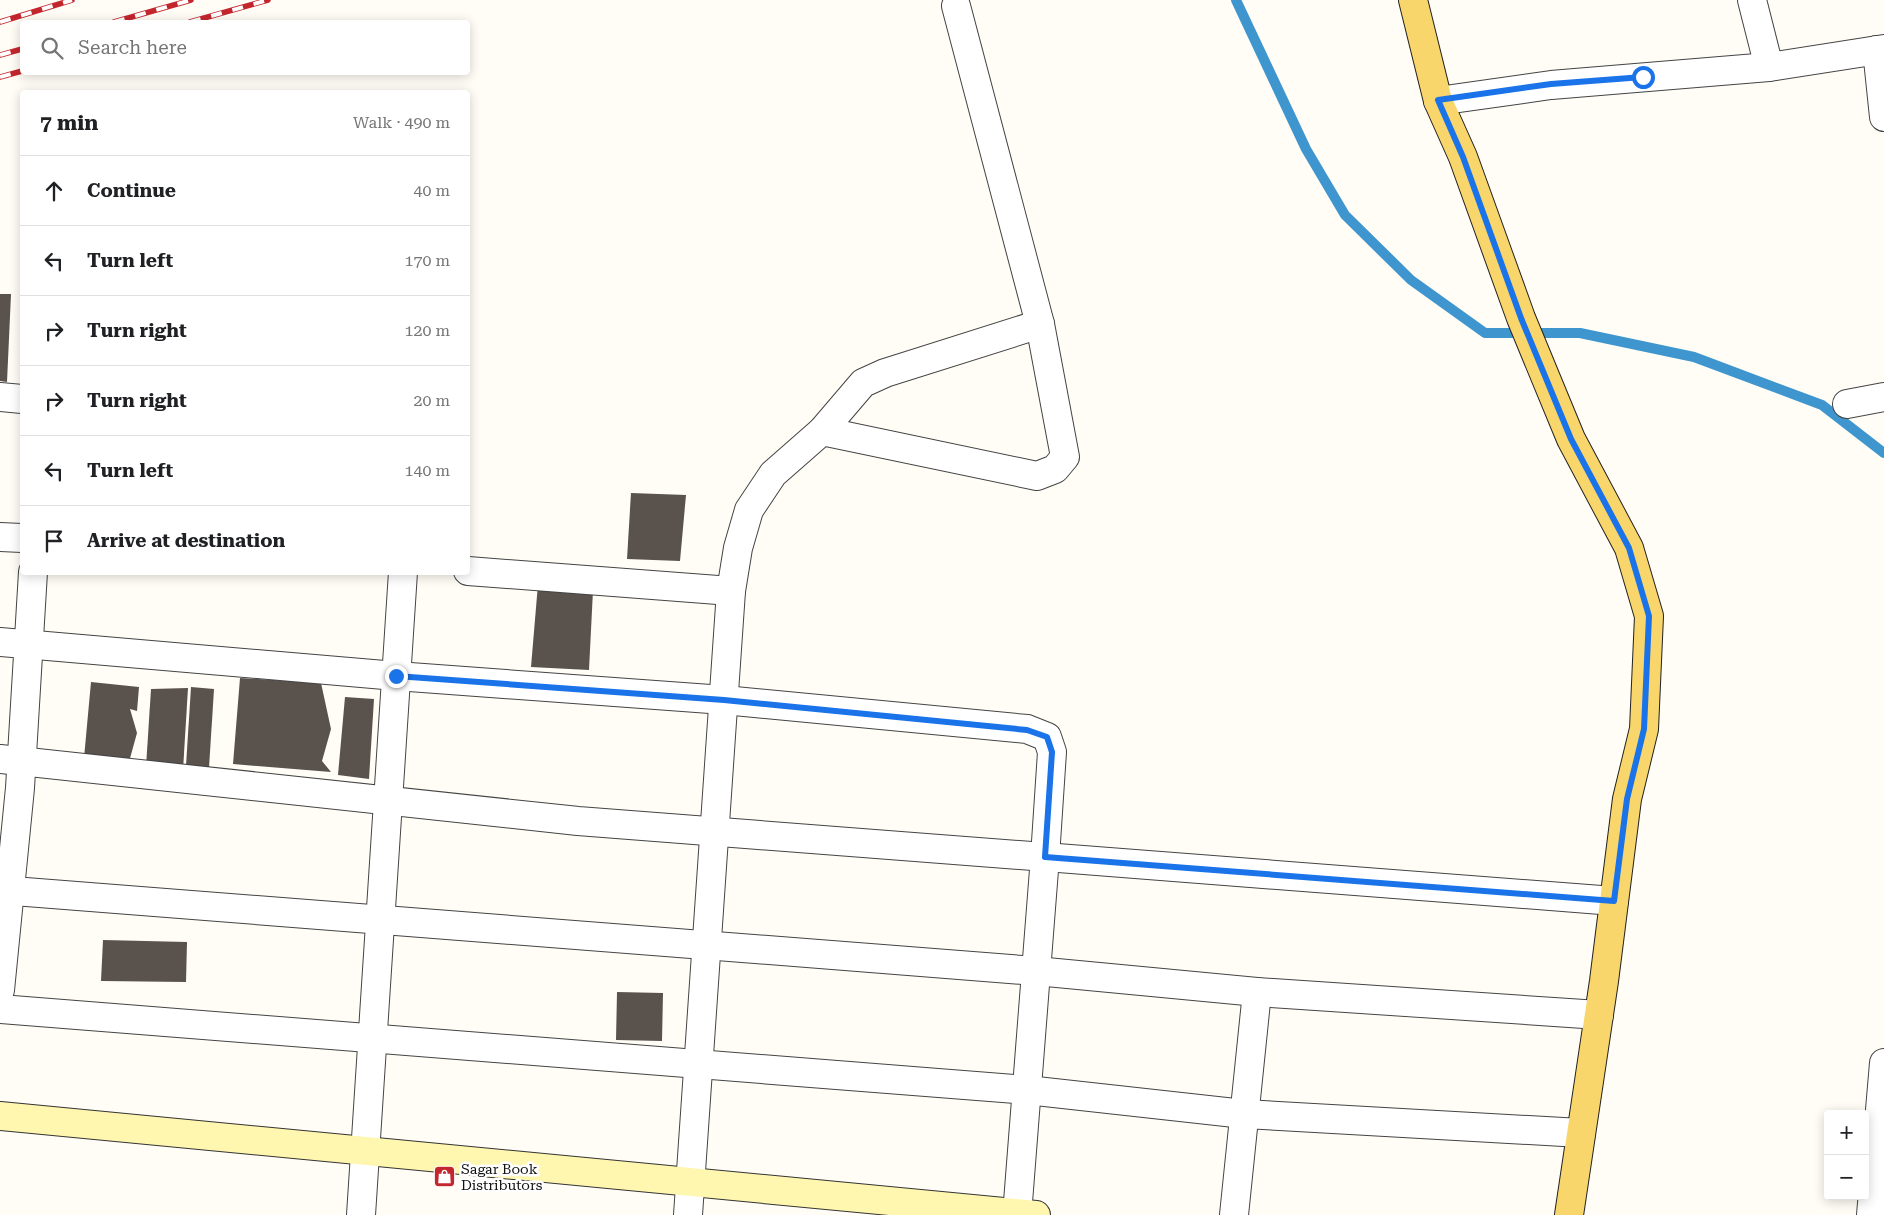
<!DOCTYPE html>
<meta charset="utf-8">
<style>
:root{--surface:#fff;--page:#f6f6f6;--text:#202124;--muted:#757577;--line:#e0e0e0}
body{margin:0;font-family:"Roboto Serif",serif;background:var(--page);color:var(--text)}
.controls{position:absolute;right:15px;bottom:15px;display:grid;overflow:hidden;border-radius:5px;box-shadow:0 2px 12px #0003}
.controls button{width:45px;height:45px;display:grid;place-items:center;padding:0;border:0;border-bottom:1px solid var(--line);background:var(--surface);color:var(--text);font:25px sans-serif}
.stop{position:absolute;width:15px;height:15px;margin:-11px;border:4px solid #1a73e8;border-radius:50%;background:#fff}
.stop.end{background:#1a73e8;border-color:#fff;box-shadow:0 1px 5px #0008}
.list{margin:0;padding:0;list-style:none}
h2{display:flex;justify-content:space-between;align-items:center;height:65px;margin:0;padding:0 20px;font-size:21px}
h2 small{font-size:16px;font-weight:400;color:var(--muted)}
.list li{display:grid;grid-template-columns:32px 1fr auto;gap:15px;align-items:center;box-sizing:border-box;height:70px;padding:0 20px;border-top:1px solid var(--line)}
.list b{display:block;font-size:19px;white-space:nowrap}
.list em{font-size:16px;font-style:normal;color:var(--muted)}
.icon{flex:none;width:28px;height:28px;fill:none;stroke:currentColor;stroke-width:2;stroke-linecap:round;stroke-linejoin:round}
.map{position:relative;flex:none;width:1884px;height:1215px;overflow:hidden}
.search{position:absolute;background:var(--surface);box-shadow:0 2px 12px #0003;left:20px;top:20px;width:450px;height:55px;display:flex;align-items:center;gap:12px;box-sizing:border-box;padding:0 18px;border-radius:5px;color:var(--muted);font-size:19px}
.panel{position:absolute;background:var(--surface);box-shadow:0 2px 12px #0003;left:20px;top:90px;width:450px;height:485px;border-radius:5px}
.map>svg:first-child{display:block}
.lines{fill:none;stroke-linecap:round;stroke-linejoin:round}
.stream{stroke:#3f96cf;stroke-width:10}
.building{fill:#5a524d}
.minor-casing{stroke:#444;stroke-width:30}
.secondary-casing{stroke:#333;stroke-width:30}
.primary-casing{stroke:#222;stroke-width:30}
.minor{stroke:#fff;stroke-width:28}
.secondary{stroke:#fff6b0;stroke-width:28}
.primary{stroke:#f9d66b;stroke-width:28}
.rail-casing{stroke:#c4262e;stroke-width:5.5}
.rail{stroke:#fff;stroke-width:4;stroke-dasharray:11;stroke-linecap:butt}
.route{stroke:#1a73e8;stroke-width:6}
.labels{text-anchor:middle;stroke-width:5;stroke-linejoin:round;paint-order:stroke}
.poi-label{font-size:14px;fill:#111;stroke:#fff;text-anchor:start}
</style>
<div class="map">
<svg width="1884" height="1215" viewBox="0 0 1884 1215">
<rect width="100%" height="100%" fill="#fffdf5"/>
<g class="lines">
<path class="stream" d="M1236,0L1306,149L1345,215L1411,280L1485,333H1580L1694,357L1822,405L1884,453"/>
</g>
<g class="building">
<path d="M0,294H11L7,382L0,381Z"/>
<path d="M631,493L686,495L680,561L627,559Z"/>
<path d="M538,584L593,590L589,670L531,667Z"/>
<path d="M240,678L321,683L331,729L322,761L331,772L233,764Z"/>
<path d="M91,682L139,687L137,711L130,709L137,733L129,762L84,758Z"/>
<path d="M191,687L214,689L209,768L186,766Z"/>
<path d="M188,688L183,770L146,767L151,689Z"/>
<path d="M345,697L374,699L369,779L338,775Z"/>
<path d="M103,940L187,942L186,982L101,981Z"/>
<path d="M617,992L663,993L662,1041L616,1040Z"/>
</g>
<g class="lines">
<defs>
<g id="minor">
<path d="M1752,0L1769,67"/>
<path d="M1877,50L1884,117"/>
<path d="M1438,101L1551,85L1769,67L1884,49"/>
<path d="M0,397L22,399"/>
<path d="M1847,404L1884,397"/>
<path d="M822,431L1037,476L1055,469L1065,457L1040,324L956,6"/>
<path d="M0,537L22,538"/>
<path d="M468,571L731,591"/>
<path d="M0,642L396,676L724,700L1027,729L1047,737L1052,752L1045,857L1017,1215"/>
<path d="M0,759L578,821L1614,901"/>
<path d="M0,890L1036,971L1257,992L1599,1015"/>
<path d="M0,990L20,788L33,572"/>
<path d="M0,1009L1027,1090L1244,1114L1581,1133"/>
<path d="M361,1215L403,572"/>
<path d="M688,1215L731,591L738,548L749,510L773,474L822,431L863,383L885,373L1040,324"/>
<path d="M1234,1215L1257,992"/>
<path d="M1871,1215L1884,1063"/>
</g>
<path id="secondary" d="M0,1116L1036,1215"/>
<path id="primary" d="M1413,0L1438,101L1463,157L1521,318L1571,439L1629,548L1649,616L1644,729L1627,799L1604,981L1569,1215"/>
</defs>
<use href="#minor" class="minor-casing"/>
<use href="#secondary" class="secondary-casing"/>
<use href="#primary" class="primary-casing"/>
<use href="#minor" class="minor"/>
<use href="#secondary" class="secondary"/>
<use href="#primary" class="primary"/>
<defs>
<g id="rail">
<path d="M0,22L72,0"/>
<path d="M114,22L191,0"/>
<path d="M190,22L268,0"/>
<path d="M0,55L22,49"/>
<path d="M0,77L22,71"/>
</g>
</defs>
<use href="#rail" class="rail-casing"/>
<use href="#rail" class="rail"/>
</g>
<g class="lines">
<path class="route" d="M396,676L724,700L1027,730L1047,737L1052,752L1045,857L1614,901L1627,799L1644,729L1649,616L1629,548L1571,439L1521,318L1463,157L1438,100L1551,84L1643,77"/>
</g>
<defs>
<symbol id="shop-square" viewBox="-11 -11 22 22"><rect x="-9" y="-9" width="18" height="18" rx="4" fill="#c4262e" stroke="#fff"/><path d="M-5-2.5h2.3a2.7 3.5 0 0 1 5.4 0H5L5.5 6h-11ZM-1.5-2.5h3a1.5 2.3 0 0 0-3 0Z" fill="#fff"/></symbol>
</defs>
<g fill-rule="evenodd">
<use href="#shop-square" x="432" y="1164" width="25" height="25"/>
</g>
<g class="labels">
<g class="poi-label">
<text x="461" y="1174">Sagar Book<tspan x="461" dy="16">Distributors</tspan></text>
</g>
</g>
</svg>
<div class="controls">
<button>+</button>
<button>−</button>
</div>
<div class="stop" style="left:1643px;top:77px"></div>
<div class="stop end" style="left:396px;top:676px"></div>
<div class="search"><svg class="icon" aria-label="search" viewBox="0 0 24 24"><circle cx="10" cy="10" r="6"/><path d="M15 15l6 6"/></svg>Search here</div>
<section class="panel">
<h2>7 min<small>Walk · 490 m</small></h2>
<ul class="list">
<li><svg class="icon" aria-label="ahead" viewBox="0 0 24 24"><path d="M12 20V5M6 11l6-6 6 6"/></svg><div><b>Continue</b></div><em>40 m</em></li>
<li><svg class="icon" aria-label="left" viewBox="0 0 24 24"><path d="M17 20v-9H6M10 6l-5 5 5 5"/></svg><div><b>Turn left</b></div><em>170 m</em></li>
<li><svg class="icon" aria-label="right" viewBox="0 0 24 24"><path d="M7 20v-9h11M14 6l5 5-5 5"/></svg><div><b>Turn right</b></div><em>120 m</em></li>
<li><svg class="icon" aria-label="right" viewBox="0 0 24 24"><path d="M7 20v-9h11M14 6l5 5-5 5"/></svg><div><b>Turn right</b></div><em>20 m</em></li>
<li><svg class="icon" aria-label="left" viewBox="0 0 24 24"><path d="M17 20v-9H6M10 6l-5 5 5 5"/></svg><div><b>Turn left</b></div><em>140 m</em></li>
<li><svg class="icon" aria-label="arrive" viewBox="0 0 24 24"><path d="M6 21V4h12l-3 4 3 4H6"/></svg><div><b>Arrive at destination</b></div></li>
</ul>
</section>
</div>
